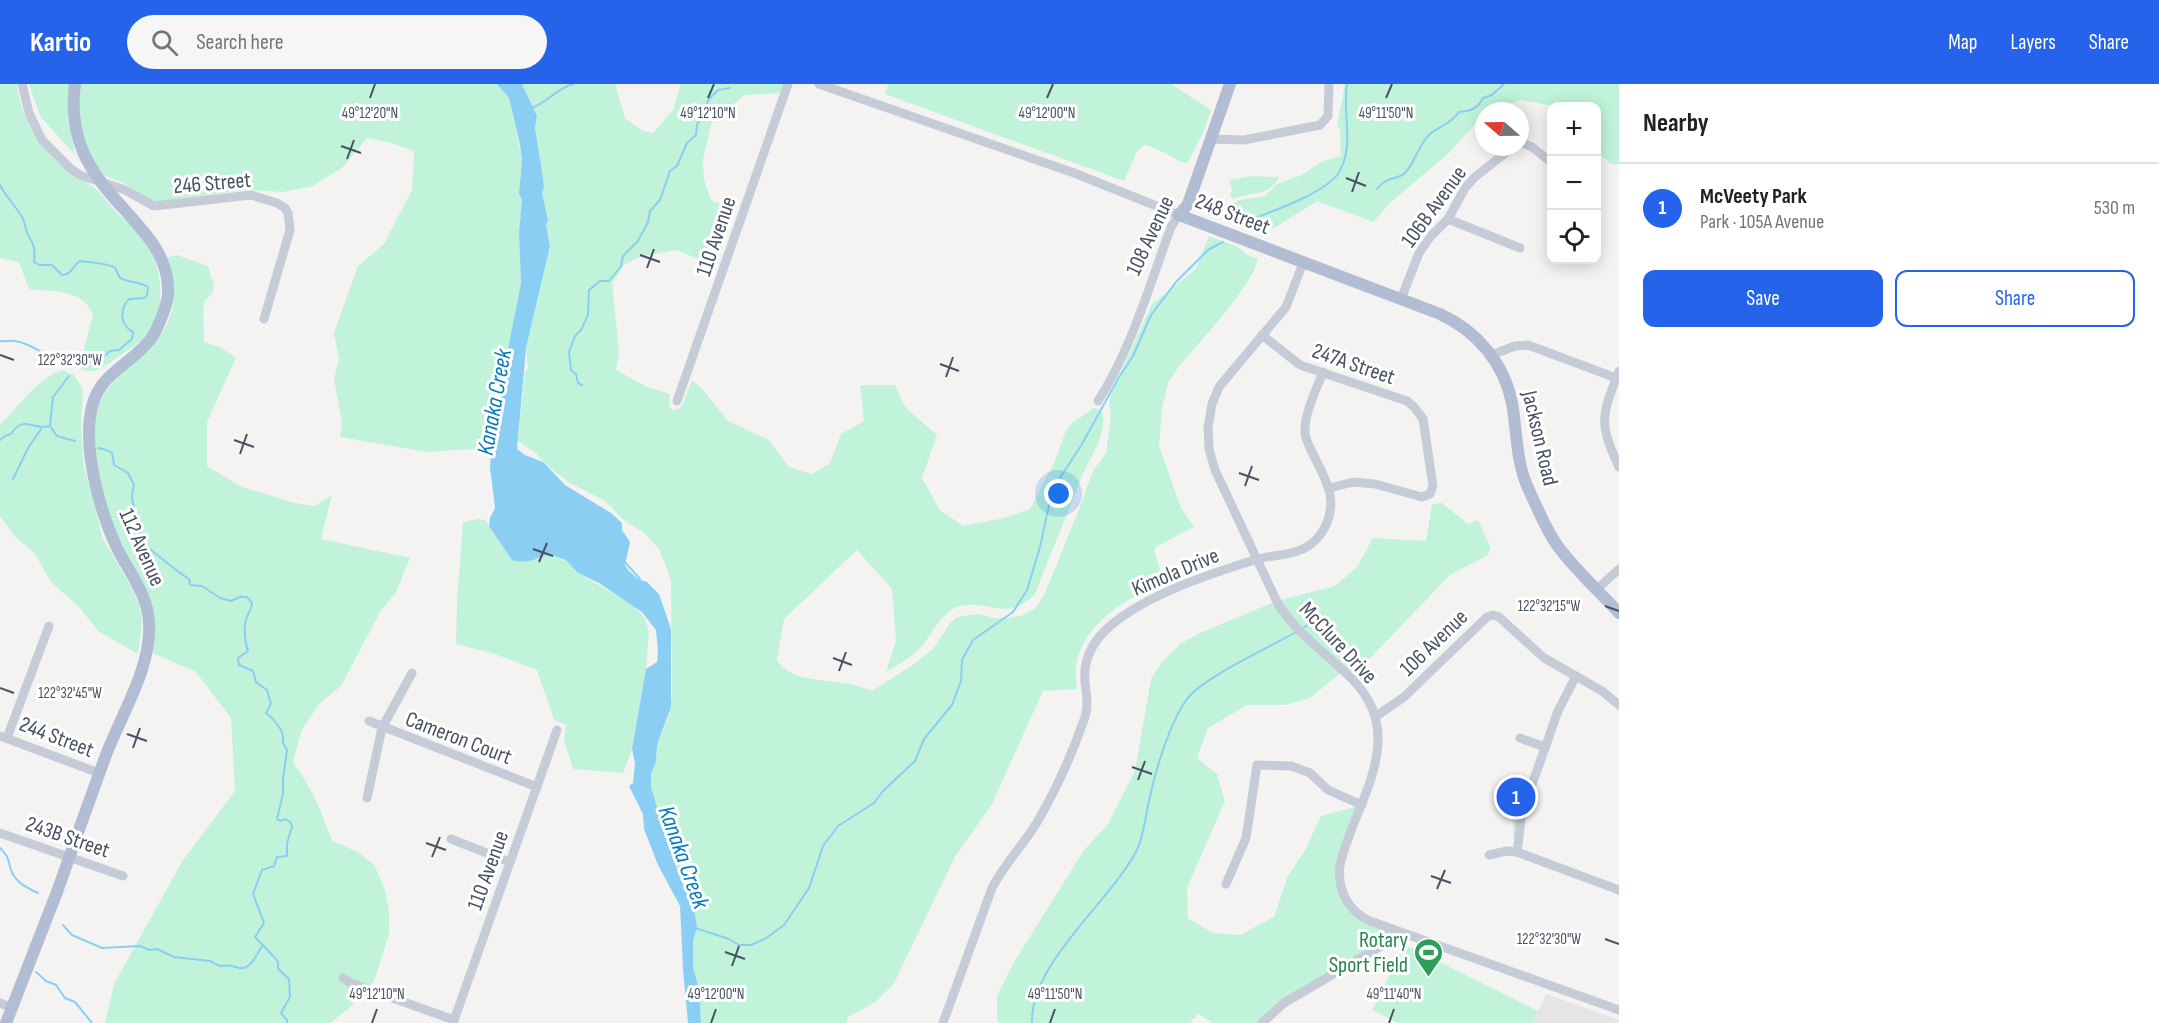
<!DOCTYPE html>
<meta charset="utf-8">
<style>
:root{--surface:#fff;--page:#f6f6f6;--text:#202124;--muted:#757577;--line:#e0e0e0;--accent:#2563eb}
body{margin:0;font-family:"Sofia Sans Condensed",sans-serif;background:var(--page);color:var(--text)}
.controls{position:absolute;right:18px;top:18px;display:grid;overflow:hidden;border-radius:12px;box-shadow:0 3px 15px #0003}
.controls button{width:54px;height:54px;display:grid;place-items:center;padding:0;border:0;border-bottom:2px solid var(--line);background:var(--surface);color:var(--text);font:30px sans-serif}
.compass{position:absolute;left:1475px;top:18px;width:54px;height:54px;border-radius:50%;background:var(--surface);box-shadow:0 3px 15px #0003;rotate:290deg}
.you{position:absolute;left:1059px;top:410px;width:21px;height:21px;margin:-15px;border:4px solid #fff;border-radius:50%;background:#1a73e8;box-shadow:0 0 0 9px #1a73e833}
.badge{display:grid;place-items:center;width:39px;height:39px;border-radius:50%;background:var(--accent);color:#fff;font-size:20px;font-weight:700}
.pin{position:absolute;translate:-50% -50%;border:3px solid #fff;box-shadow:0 2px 6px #0006}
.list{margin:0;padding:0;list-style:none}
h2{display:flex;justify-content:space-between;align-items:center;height:78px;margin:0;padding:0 24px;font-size:26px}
h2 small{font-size:20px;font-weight:400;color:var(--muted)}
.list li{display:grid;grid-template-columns:39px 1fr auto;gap:18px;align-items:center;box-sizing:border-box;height:90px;padding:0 24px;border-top:2px solid var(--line)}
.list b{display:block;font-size:22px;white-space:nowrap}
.list p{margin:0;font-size:20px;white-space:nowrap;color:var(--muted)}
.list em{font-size:20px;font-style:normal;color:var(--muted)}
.actions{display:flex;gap:12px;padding:18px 24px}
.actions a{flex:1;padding:14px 0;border:2px solid var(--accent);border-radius:12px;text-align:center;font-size:21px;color:var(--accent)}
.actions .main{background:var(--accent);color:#fff}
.icon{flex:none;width:33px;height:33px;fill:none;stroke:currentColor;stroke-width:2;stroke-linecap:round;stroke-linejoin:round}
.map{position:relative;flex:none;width:1619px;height:939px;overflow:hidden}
header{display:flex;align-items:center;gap:36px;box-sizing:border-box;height:84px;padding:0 30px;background:var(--accent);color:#fff}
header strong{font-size:28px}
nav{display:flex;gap:33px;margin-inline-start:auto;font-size:21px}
.search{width:420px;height:54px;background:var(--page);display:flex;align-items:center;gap:15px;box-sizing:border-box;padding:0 21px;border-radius:33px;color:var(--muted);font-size:22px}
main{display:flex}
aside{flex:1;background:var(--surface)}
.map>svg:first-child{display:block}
.education{fill:#e6e4e4}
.green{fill:#c0f3da}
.water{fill:#8acff3}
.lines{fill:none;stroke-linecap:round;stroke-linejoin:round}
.stream{stroke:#8acff3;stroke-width:2}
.minor{stroke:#c6ccd7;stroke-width:9}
.major{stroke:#b1bdd2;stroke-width:12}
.ticks{fill:none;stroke:#485262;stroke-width:2}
.labels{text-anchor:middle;stroke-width:6;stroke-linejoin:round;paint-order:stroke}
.street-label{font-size:22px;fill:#485262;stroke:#fff}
.leisure-label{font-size:22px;fill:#27864d;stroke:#fff;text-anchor:end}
.water-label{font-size:24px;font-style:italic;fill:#037cba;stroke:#fff}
.ticks-label{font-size:15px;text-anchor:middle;fill:#485262;stroke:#fff;stroke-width:6;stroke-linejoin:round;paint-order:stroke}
</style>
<header>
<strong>Kartio</strong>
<div class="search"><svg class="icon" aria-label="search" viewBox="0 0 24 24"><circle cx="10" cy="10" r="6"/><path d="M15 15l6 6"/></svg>Search here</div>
<nav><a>Map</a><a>Layers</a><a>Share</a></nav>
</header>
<main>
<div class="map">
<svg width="1619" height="939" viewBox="0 0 1619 939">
<rect width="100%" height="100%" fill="#f5f3f2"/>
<path class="education" d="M1546,910L1619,936V939H1533Z"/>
<g class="green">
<path d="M0,0H17C19,25 33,52 49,70C62,84 79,91 93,103C103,111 110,121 118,130C126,137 135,144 142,152C158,171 165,207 157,230C151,246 141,260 125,268C113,275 96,294 81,285L80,279L93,231C84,205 53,208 29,205L19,178L0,174Z"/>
<path d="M29,0H70L68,33L75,71L40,32Z"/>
<path d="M81,0H497L509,14L522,75L520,93L522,114L519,149L521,199L504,287L499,289L498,292L504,295V299L500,336L495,347L491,364L427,368L340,353L342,339L334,295L339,276L334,249L358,182L384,160L412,106L414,67L388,58L367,54L343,83L313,102L283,108L249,106L221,109L160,118C145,117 136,107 123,99C118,96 111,95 106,92C79,73 77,29 81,0Z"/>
<path d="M522,0H615L625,34L643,47L653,49L673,26L681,0H784L781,9L744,11L711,40L703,76L704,96L711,116L734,126L713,188L696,174L676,166L643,172L625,180L612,199L619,267L616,286L647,303L670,310C669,316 668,321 672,326L678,325L682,322L692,296L704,307L728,337L769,356L789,383L812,390L830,379L841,350L864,337L860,301H895L905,323L937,351L922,394L940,426L963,442L1004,434L1030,425L1054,379L1065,349L1071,340L1094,324L1102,326C1108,352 1089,374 1080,397C1066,435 1049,472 1035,510C1008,540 986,513 957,523C940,529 932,552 920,564C910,574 898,581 886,588L896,557L892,505L857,466L784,535L777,576C791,598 822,595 844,599C853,600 863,604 872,607L911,582L934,564L950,539L957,533L978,530L995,534H1009L1023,531L1036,524L1045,509L1078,428L1093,387L1106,369L1111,332L1109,319L1111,310L1152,220L1196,185L1209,152L1238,163L1247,171L1258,175L1254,187L1238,212L1220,235L1179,282L1168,299L1162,325L1159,362L1181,424L1194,443L1157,462L1154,467L1164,497C1127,515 1085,537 1076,581C1075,589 1076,597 1077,605L1043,607L992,720L955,773L893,901L874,919L848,933L846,939H701L699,905L693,883V858L697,842L692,814L682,798L675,780L674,755L658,726L651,703V690L656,677L657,661L667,637L672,612L671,496L659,465L643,448L626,438L605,417L570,399L545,380L537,370L518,357L525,287L528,285L526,264L550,162L546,141L547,136L542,109L544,103L542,87L535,44L537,32Z"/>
<path d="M888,0H1171L1211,26L1203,49L1187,80C1172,74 1160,65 1145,61L1137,67L1124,97L885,10Z"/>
<path d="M1345,0H1619V80H1611L1597,68L1596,22H1553L1521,16L1484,27V30L1448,70L1391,118L1373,138L1317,117L1274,144L1257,147L1222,134L1229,122L1239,116L1265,112L1277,100L1302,91L1323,77L1341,72L1340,44L1337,43Z"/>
<path d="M1253,92L1274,93L1279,92C1271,113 1250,107 1233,115L1230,111L1232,106L1229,96Z"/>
<path d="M177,171L208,182L214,201L213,208L205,217L203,225L204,258L220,263L236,274L207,338V382L242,403L295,419L315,422L332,411L321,455L410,474L396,508L380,528L341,602L320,619L302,645L293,678C311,703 322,728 332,757L358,768L375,782L385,806L389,826V850L374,897L349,924L330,939H105L114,900L183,776L235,707L231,634L196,588L153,569C162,518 137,493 117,449C104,420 92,369 95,338C102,278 174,273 174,209C174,198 169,185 166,174Z"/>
<path d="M62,286L74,291L83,305L81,342L84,382L103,455L133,506L139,521L142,538L138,570L98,547L80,524L51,498L34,468L16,454L0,432V341C16,325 40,292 62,286Z"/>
<path d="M1442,419L1468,440L1478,436L1491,464L1488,471L1450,491L1351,594L1343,587L1310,614L1285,621H1247L1208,644L1197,674L1217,690L1225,717L1187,804L1188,834L1213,849L1240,851L1274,833L1287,794L1305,766L1321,732L1362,721L1340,781L1352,824L1392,845L1386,858L1284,919L1262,939H1213L1198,930L1190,939H1000L997,936V912L1014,878L1084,766L1108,740L1135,687L1151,595L1162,578L1180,560L1202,548L1277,517L1335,502L1357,483L1373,454L1426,457L1432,420Z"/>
<path d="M478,435L485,436L489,442L537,476L547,470L566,476L578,489L632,520L645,534L649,548L646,585L632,665L623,689L573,685L564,657L566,641L554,636L537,586L495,570L456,560L457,515L463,438Z"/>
<path d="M1511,693L1524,698L1518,728L1514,761Z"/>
<path d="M1405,861L1538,927L1532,939H1398L1372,926Z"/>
</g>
<path class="water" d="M497,0H522L537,32L535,44L542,87L544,103L542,109L548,136L546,141L550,162L526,264L517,365L525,371L543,378L565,401L611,429L622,439V446L630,458L625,481L629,487L638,495L647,498L659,510L671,545V623L657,661L656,677L651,690V703L658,726L674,755L675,780L682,798L692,814L697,842L693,858V883L699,905L701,939H688L683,885L680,822L658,781L644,745L643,730L629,702L633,699L635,679L632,665L646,585L657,578L658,567L656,546L642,528L599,499L578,489L566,476L548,470C535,476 525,480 512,476L489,442L490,434L495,424L490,383L492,357L500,336L503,290L521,199L519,149L522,115L519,110L522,75L520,61L509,14Z"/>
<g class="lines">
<g class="stream">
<path d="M532,24C547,18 558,4 573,0"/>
<path d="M1339,88C1355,62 1342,29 1347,0"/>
<path d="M0,101C6,113 15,121 22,133C26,139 25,146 28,151C35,162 35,167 34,178L39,181H52L62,191C72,191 73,181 80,177C88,178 112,180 115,184C117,187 118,191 120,194C129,199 139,197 148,203L147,212L144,214L129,215C119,226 120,241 133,248L132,255L119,266L110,267L102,274L94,275L83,283"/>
<path d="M1377,105C1388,91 1398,96 1405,89C1416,77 1418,61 1430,50C1440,42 1452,39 1459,28C1470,27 1478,25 1483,14L1492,11L1504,0"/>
<path d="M1240,140C1266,129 1321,112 1338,90"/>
<path d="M0,257C5,258 10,256 15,257C29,259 42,269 55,276"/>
<path d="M69,292L53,313L50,342L57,352L75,357"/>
<path d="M582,301L578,299L576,290L571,286L569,268L575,252L581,246L588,231L589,206L600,197H609L621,182L623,172L638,157L648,138L650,127L660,116L670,87L677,82L687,59L696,51L697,41L709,15L718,6L730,4"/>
<path d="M0,356L5,352L11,350C24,330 32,347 49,342"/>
<path d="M98,364L107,366L112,369L114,381L128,389L134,401C129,415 135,426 139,438C140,442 139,445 140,448C142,454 145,455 146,462C159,472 176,487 189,495L190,501L202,502L220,514L231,517L240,513H247L252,519C252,525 249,527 247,533C243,541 245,559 248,567L238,574L239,581L253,587L256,598L267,606L271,620L266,629L273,635L281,646L283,652V659L287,666L283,696V710L277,735L281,737L285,735L291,739L292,743L287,759V772L277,773L274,782L262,786L253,810L264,839L255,853L275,874L278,878V885L289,895L290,913L281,929L287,936V939"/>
<path d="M13,395L28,364L41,345"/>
<path d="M624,477L640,495"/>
<path d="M1301,545L1311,539"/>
<path d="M0,764C10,775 7,773 11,786C15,798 27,804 38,809"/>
<path d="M63,841L72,851L102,864L140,862L149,866L157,865L174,873L210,877L220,882C232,881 228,881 239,884C250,887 257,870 262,862"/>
<path d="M695,844L729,855L739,861H751L765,855L784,841L809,804L823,762L838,742L874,719L883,707L915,677L924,655L952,621L961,597L962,576L973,556L1013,528L1027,506L1040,463L1049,421L1058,397L1082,360L1119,293L1133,272L1151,231L1176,198L1208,166L1223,158"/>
<path d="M36,888L46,897L56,901L65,914L75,918L92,939"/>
<path d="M1032,939C1030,879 1110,818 1137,766C1144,751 1145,734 1149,717C1155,688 1169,640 1187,615C1202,594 1270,563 1296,548"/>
</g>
<g class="minor">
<path d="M22,0L29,29L42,56L71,85L80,91L125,106L154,122L251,111L277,119L285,124L288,129L290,146L264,235"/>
<path d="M819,0L1074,89L1179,131L1171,143C1150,200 1131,266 1098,317"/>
<path d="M1210,55L1244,56L1320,41L1328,32L1329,0"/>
<path d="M1520,58L1532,63L1552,79"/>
<path d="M1448,135L1520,164"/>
<path d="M1303,179L1286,223L1219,303L1212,320L1208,343L1209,365L1215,386L1278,520C1297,550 1328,571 1353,596C1410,655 1354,719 1340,781C1337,806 1348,827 1370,837L1619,926"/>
<path d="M1401,215L1419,169L1431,152L1448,135L1465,104L1475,93L1513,63"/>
<path d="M1262,251L1300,281L1407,317L1414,323L1423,335L1433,402L1430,410L1422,413L1375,400L1353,398L1330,404"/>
<path d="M1491,271L1515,262L1528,261L1619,295"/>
<path d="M1619,287C1602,331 1598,338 1619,383"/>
<path d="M677,317L788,0"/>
<path d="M1597,505L1619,485"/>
<path d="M1375,633L1404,613L1487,533L1493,531L1499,533L1544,574L1602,607L1619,621"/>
<path d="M369,637L537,703"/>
<path d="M0,652L99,689"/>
<path d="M7,654L49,542"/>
<path d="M1520,654L1545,663"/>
<path d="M367,714L382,644L412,589"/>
<path d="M0,749L123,792"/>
<path d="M451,755L510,778"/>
<path d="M1517,768L1522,729L1558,627L1576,592"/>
<path d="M1489,771L1507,767L1517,768L1619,806"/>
<path d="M1226,800L1246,754L1257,681L1291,682L1310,689L1328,706L1362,721"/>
<path d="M343,894L351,899L454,936"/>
<path d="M0,919L12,924"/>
<path d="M453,939L557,646"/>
<path d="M943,939L992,804C1004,781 1022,762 1036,740C1056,706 1072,671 1085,633C1089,620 1086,610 1085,597C1083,575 1094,556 1110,542C1148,510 1207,491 1254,476C1270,471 1288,472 1303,465C1313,460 1320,453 1325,443C1339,415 1325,395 1313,370C1310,364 1306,357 1305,349C1304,329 1316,307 1323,288"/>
<path d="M1262,939L1284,919L1383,861L1392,845"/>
</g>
<g class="major">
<path d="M1230,0L1188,120L1179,131L1440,230C1477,247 1504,279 1512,319C1517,347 1516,378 1528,404C1537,423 1545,444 1557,461C1575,486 1599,507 1619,529"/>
<path d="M6,939C23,895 40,852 57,808C73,763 89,717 106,671C121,631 152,583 149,539C148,511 129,488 117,464C100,428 85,372 90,333C95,290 126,285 149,257C156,249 159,239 163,230C166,221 169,213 168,204C167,170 145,149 124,125C88,87 68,54 75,0"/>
</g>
</g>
<path class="ticks" d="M370,14L375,0M708,14L714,0M1047,14L1053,0M1386,14L1392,0M341,62L361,69M347,75L354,56M1346,94L1366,102M1352,108L1359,88M640,171L660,178M647,184L654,165M0,271L14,276M940,280L959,287M946,293L953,273M234,356L254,363M240,370L247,350M1239,389L1259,396M1245,402L1252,382M533,465L553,472M539,478L547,459M1605,522L1619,527M833,574L852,581M839,587L846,568M0,604L14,609M127,650L147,657M133,664L140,644M1132,683L1152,690M1138,696L1145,677M426,759L446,766M432,773L440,753M1431,792L1451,799M1437,805L1445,786M1605,855L1619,860M725,868L745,875M732,882L739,862M372,939L377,925M711,939L716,925M1050,939L1055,925M1389,939L1394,925"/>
<defs>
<symbol id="stadium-pin" viewBox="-11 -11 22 30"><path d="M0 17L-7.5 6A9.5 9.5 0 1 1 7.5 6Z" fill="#2e9e5b" stroke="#fff"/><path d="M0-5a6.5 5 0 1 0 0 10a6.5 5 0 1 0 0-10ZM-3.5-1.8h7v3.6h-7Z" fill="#fff"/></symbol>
</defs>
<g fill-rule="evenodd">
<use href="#stadium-pin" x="1412" y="852" width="33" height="45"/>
</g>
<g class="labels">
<g class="street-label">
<text transform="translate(212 98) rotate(-5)" y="8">246 Street</text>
<text transform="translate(1433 122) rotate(-54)" y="8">106B Avenue</text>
<text transform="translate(1233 129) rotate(21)" y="8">248 Street</text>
<text transform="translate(1149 151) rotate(-65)" y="8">108 Avenue</text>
<text transform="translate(715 152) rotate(-71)" y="8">110 Avenue</text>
<text transform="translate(1354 279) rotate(19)" y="8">247A Street</text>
<text transform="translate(1541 354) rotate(77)" y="8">Jackson Road</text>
<text transform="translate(143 463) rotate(66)" y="8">112 Avenue</text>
<text transform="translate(1175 487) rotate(-23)" y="8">Kimola Drive</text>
<text transform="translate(1339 558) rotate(47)" y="8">McClure Drive</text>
<text transform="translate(1433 558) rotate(-44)" y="8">106 Avenue</text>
<text transform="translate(57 652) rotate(21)" y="8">244 Street</text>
<text transform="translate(459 653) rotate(21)" y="8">Cameron Court</text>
<text transform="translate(68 752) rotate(19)" y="8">243B Street</text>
<text transform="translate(487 786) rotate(-70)" y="8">110 Avenue</text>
</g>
<g class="leisure-label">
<text x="1408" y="863">Rotary<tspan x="1408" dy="25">Sport Field</tspan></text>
</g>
<g class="water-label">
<text transform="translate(494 318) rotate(-80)" y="8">Kanaka Creek</text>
<text transform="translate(684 773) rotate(70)" y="8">Kanaka Creek</text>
</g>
</g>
<g class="ticks-label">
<text x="370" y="34">49°12'20"N</text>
<text x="708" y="34">49°12'10"N</text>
<text x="1047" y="34">49°12'00"N</text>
<text x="1386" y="34">49°11'50"N</text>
<text x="70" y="281">122°32'30"W</text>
<text x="1549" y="527">122°32'15"W</text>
<text x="70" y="614">122°32'45"W</text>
<text x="1549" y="860">122°32'30"W</text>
<text x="377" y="915">49°12'10"N</text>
<text x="716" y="915">49°12'00"N</text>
<text x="1055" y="915">49°11'50"N</text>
<text x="1394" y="915">49°11'40"N</text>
</g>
</svg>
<div class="controls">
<button>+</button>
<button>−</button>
<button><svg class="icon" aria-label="locate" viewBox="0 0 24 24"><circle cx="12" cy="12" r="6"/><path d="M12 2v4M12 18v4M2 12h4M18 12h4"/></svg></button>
</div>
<svg class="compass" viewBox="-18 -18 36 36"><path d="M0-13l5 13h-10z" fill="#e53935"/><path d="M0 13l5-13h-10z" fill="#757577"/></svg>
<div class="you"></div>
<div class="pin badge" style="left:1516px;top:713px">1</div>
</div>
<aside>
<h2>Nearby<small></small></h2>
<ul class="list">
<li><span class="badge">1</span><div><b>McVeety Park</b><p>Park · 105A Avenue</p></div><em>530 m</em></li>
</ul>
<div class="actions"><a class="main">Save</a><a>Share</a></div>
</aside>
</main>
